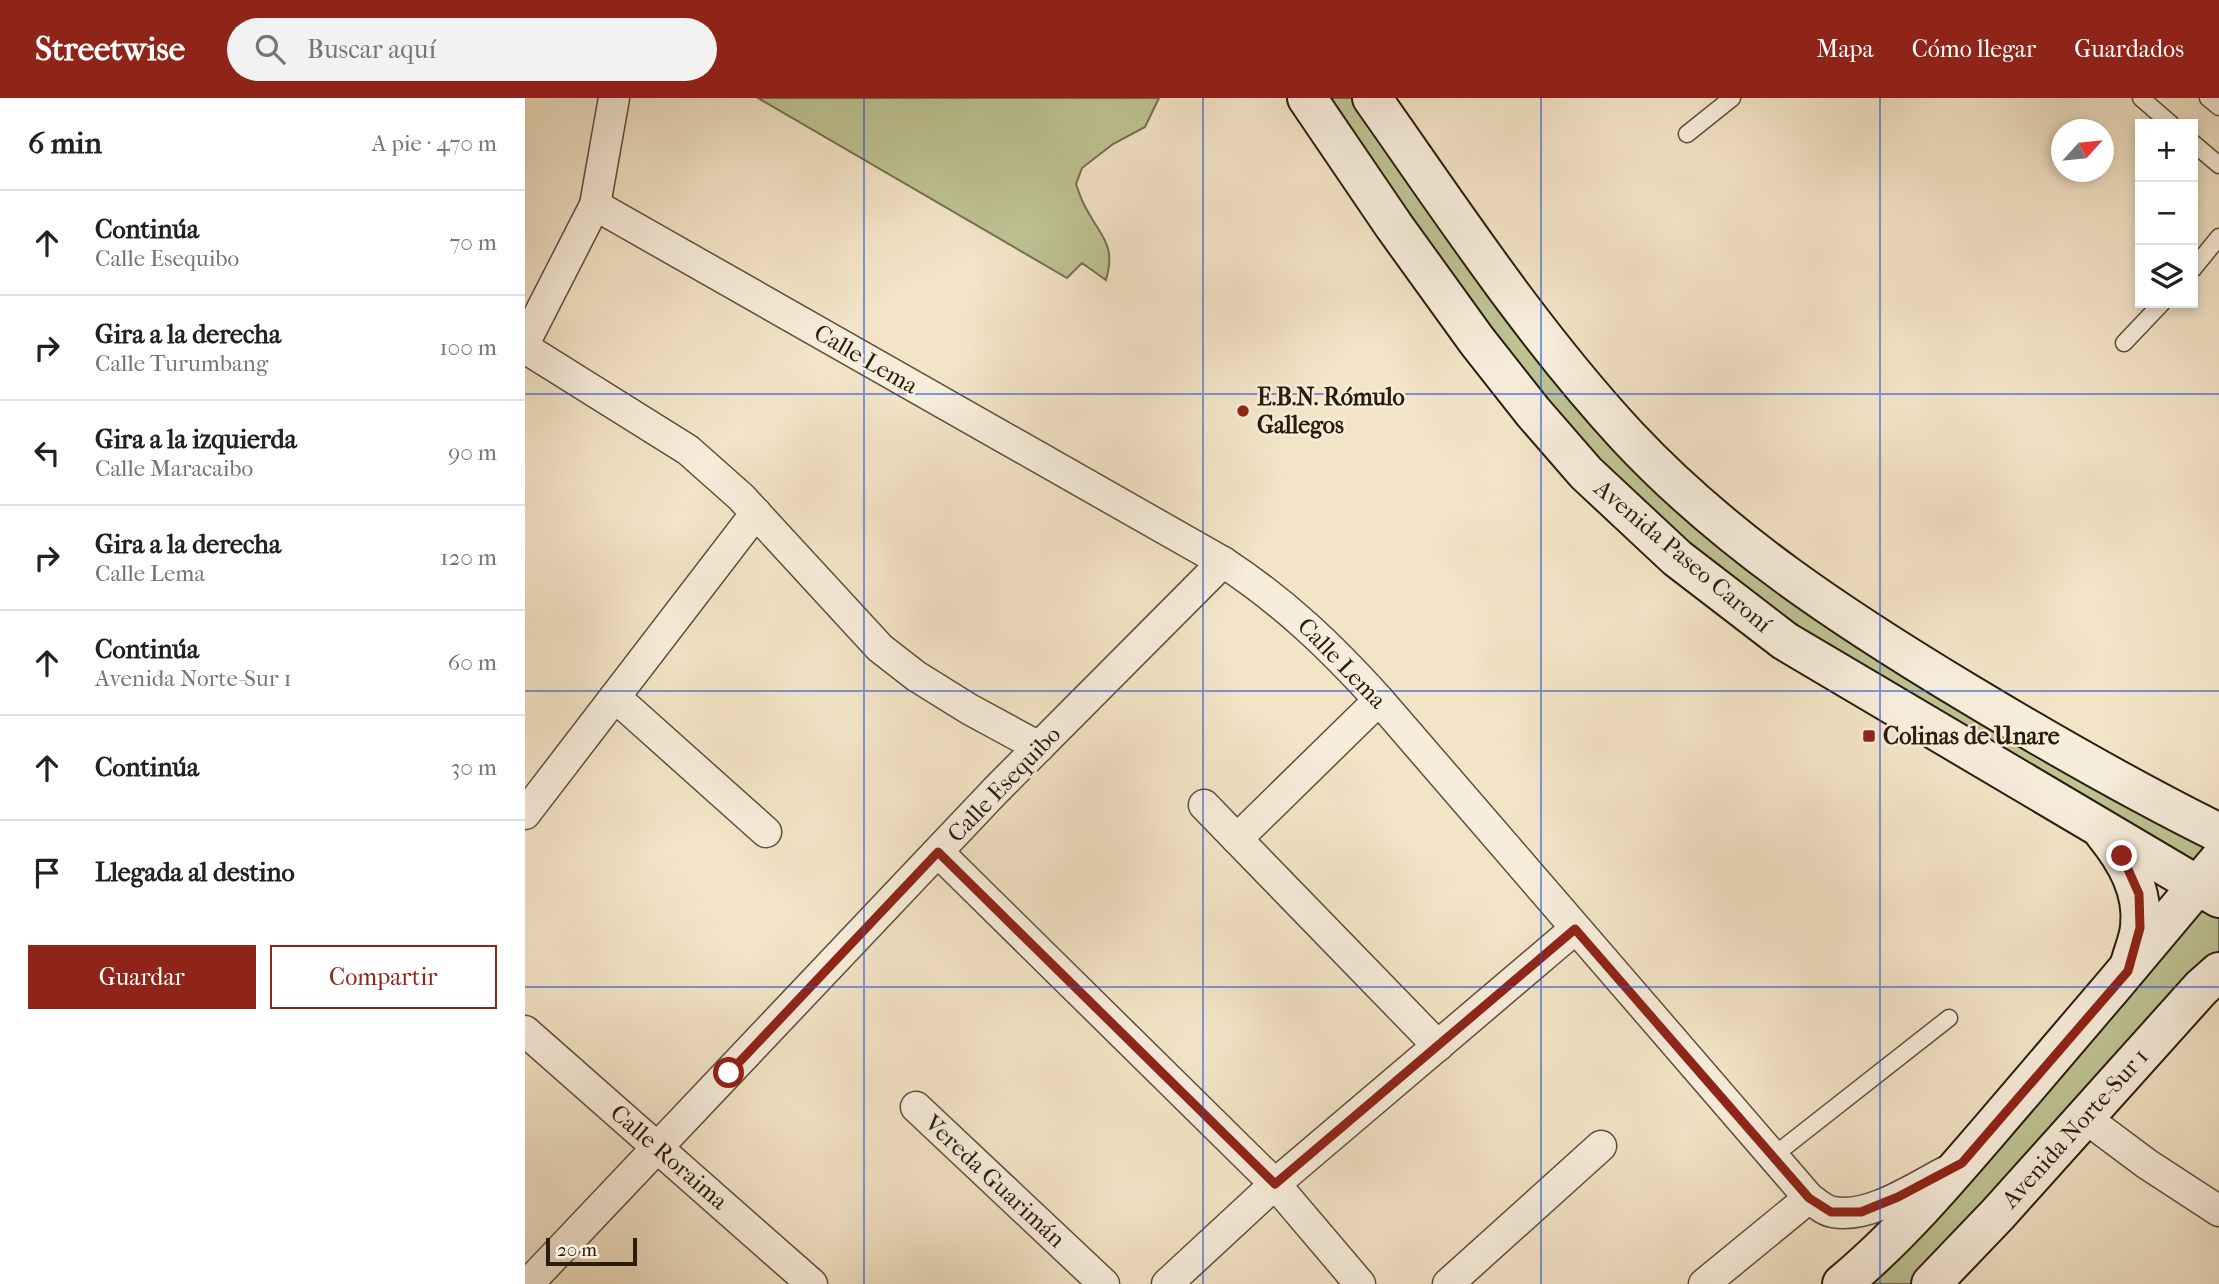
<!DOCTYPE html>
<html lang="es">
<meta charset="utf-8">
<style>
:root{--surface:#fff;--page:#f2f2f2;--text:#202124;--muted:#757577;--line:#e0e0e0;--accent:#8f2418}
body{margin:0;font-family:"IM FELL French Canon",serif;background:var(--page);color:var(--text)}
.controls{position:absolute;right:21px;top:21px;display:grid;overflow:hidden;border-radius:0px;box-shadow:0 4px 10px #0003}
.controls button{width:63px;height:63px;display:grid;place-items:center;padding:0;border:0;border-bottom:2px solid var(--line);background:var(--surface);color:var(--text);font:35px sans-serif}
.compass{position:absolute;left:1526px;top:21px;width:63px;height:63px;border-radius:50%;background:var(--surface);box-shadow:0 4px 10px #0003;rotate:63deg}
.scale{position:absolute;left:21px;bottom:18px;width:91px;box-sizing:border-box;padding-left:7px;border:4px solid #2b1d0c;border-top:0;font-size:19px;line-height:24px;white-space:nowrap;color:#2b1d0c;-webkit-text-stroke:5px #f7eddb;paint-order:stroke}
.stop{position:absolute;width:21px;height:21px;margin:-16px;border:5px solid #8f2418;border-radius:50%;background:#fff}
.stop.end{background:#8f2418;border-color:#fff;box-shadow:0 2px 7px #0008}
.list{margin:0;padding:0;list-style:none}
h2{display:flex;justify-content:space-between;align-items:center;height:91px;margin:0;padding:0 28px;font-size:30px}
h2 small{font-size:23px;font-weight:400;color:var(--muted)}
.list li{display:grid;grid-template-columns:46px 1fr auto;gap:21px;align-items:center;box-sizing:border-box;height:105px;padding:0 28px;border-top:2px solid var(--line)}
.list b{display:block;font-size:26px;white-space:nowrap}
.list p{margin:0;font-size:23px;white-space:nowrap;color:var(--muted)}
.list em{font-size:23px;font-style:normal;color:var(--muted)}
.actions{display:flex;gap:14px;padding:21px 28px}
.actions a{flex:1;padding:16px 0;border:2px solid var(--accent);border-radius:0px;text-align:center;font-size:24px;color:var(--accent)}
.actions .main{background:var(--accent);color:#fff}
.icon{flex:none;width:38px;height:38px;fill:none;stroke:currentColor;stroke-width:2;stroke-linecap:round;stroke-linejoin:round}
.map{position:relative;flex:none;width:1694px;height:1186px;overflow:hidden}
header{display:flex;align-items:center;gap:42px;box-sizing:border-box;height:98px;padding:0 35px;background:var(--accent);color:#fff}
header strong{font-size:33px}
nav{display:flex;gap:38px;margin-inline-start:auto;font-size:24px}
.search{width:490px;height:63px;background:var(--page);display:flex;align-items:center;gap:18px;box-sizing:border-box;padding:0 24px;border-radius:38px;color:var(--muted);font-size:26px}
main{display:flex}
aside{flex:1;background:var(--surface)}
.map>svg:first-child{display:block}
.green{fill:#bec394;stroke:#747050;stroke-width:2}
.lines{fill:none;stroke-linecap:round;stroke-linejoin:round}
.lane-casing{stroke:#5d4f3b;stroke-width:19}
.street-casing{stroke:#5d4f3b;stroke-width:33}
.secondary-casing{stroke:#2b1d0c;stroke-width:42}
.lane{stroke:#f7eddb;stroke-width:16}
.street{stroke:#f7eddb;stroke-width:30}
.secondary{stroke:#f7eddb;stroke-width:38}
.route{stroke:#8f2418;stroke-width:9}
.grid{fill:none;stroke:#1d4ed8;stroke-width:2;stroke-opacity:0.55}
.poi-dot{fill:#8f2418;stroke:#f7eddb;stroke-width:2.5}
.labels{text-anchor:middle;stroke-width:5;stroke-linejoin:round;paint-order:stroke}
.street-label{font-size:24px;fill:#2b1d0c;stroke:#f7eddb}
.poi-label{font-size:24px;font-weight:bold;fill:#2b1d0c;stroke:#f7eddb;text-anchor:start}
</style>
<header>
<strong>Streetwise</strong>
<div class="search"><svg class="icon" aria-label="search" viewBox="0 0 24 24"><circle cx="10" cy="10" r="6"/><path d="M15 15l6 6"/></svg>Buscar aquí</div>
<nav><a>Mapa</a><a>Cómo llegar</a><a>Guardados</a></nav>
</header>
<main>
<aside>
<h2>6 min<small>A pie · 470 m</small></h2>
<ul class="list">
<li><svg class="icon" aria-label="ahead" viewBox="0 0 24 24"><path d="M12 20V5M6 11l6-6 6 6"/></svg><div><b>Continúa</b><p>Calle Esequibo</p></div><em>70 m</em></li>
<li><svg class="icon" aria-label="right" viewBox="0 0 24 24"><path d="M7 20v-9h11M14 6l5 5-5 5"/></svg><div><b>Gira a la derecha</b><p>Calle Turumbang</p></div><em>100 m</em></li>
<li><svg class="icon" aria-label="left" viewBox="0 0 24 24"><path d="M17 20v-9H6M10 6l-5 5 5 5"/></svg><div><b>Gira a la izquierda</b><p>Calle Maracaibo</p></div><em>90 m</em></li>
<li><svg class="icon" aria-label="right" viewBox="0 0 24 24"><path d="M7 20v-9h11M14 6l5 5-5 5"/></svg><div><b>Gira a la derecha</b><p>Calle Lema</p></div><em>120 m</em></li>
<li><svg class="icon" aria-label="ahead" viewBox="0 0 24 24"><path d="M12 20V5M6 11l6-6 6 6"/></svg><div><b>Continúa</b><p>Avenida Norte-Sur 1</p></div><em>60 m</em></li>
<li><svg class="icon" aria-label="ahead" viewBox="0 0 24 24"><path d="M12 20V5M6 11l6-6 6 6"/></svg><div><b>Continúa</b></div><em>30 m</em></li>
<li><svg class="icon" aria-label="arrive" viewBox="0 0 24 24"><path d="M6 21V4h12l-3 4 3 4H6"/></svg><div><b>Llegada al destino</b></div></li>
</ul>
<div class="actions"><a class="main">Guardar</a><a>Compartir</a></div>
</aside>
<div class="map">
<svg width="1694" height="1186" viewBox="0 0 1694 1186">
<rect width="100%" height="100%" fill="#f3e4c7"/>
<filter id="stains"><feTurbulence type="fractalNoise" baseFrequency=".00286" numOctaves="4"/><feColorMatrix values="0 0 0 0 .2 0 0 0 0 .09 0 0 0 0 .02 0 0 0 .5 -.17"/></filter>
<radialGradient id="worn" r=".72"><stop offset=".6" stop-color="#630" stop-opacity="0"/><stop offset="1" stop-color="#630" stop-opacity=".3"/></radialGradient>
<g class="green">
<path d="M233,0H634L620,29L588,46L557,70L551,86C554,95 557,104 562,112C577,140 591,147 581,182L557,165L542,180Z"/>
<path d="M782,0H847L944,140L1205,433L1694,735V874L1406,1186H1317L1673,788L1474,670L1102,416Z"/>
</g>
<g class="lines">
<defs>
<g id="lane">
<path d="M1616,0L1646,26"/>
<path d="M1683,0L1694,9"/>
<path d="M1162,36L1207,0"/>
<path d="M1668,45L1694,67"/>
<path d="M1668,171L1694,139"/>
<path d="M1599,245L1637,205"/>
<path d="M1247,1059L1424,920"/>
</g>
<g id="street">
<path d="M70,107L698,464C759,504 805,548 854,602L1284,1100C1291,1105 1300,1113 1308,1114C1344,1121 1389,1090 1420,1074"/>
<path d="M0,244L70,107L89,0"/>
<path d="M0,250L163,352L216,399L355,550L391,578L444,611L514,649"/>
<path d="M90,599L241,734"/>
<path d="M679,707L913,948"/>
<path d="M0,716L231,415"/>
<path d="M712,741L854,602"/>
<path d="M413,754L750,1086L835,1186"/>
<path d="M0,933L287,1186"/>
<path d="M391,1009L579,1186"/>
<path d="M1559,1019L1622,1066L1694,1113"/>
<path d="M3,1186L471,692L698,464"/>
<path d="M642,1186L750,1086L1050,831"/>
<path d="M923,1186L1076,1048"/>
<path d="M1179,1186L1284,1100"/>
</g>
<g id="secondary">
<path d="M782,0L869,128L952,243L1008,314L1061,375L1152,460L1260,543L1694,800"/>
<path d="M847,0C928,115 1006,234 1102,338C1199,442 1318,520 1439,593C1522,643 1607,692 1694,735"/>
<path d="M1579,735C1601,762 1619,793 1615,829C1614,841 1608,854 1605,866"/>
<path d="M1317,1186C1383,1131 1439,1062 1495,997C1562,919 1628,841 1694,762"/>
<path d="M1406,1186L1473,1116L1676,890L1694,874"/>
</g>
</defs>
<use href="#lane" class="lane-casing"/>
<use href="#street" class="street-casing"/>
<use href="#secondary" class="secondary-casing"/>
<use href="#lane" class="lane"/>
<use href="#street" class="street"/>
<use href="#secondary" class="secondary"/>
</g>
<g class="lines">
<path class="route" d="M204,975L413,754L750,1086L1050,831L1284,1100L1306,1114H1336L1373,1099L1437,1065L1603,873L1615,830L1614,796L1597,758"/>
</g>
<path class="grid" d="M339,0V1186M678,0V1186M1016,0V1186M1355,0V1186M0,296H1694M0,593H1694M0,889H1694"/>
<g class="poi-dot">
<circle cx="718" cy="313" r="7"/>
<rect x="1337" y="631" width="14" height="14" rx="3.5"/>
</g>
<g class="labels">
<g class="street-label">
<text transform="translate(341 261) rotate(30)" y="8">Calle Lema</text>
<text transform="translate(1158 458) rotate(40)" y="8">Avenida Paseo Caroní</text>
<text transform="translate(817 565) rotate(46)" y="8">Calle Lema</text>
<text transform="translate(479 686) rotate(-46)" y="8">Calle Esequibo</text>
<text transform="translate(1550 1030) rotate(-48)" y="8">Avenida Norte-Sur 1</text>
<text transform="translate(144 1059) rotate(41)" y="8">Calle Roraima</text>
<text transform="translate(470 1083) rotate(43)" y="8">Vereda Guarimán</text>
</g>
<g class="poi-label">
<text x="732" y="307">E.B.N. Rómulo<tspan x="732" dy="28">Gallegos</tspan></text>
<text x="1358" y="646">Colinas de Unare</text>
</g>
</g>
<rect width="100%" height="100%" filter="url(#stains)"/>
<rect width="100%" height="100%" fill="url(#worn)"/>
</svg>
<div class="controls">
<button>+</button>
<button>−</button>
<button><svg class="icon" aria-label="layers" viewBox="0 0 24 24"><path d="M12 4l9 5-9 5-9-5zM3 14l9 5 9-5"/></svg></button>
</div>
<svg class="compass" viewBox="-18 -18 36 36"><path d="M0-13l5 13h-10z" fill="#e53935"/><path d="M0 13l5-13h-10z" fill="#757577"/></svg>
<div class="scale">20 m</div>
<div class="stop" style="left:204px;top:975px"></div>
<div class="stop end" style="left:1597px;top:758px"></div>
</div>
</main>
